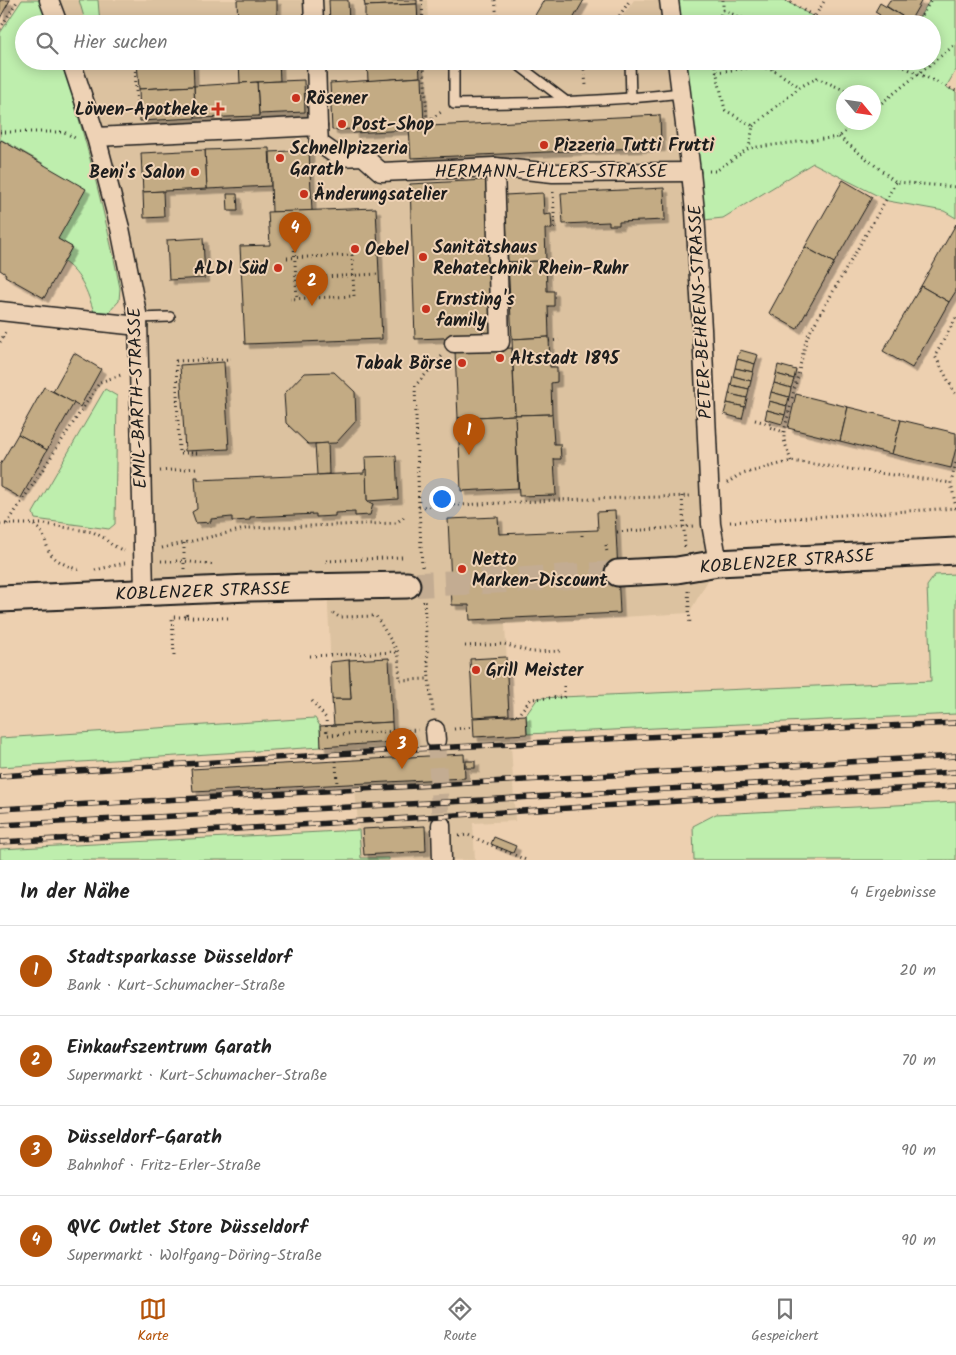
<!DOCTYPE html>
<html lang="de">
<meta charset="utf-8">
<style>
:root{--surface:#fff;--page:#f2f2f2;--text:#222;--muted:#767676;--line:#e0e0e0;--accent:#b45309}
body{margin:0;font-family:Kalam,sans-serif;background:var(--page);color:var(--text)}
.compass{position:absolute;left:836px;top:85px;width:45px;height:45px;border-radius:50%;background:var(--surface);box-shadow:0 2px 12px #0003;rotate:119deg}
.you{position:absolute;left:441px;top:498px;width:18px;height:18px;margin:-12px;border:4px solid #fff;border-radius:50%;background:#1a73e8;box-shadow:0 0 0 8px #1a73e833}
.badge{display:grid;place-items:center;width:32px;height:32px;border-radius:50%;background:var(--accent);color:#fff;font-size:16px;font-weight:700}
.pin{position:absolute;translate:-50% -41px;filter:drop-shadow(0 1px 2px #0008)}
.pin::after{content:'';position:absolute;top:26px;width:18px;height:15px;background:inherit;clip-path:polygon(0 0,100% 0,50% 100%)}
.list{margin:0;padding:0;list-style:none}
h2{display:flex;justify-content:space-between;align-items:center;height:65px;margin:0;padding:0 20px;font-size:21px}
h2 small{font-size:16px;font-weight:400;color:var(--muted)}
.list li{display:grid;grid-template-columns:32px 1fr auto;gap:15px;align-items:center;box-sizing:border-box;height:90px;padding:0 20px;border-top:1px solid var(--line)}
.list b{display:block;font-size:19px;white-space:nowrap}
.list p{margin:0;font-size:16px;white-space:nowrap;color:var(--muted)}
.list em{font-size:16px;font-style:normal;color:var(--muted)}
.icon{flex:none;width:28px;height:28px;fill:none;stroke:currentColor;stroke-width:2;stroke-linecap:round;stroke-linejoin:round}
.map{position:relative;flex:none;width:956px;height:860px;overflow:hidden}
.search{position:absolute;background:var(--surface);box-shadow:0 2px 12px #0003;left:15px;right:15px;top:15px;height:55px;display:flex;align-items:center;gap:12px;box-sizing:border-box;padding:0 18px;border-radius:28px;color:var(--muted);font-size:19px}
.sheet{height:425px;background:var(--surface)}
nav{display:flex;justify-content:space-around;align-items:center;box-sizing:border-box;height:70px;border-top:1px solid var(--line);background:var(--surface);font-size:14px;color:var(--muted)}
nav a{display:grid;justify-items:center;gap:2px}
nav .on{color:var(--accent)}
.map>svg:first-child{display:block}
.built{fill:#dcc2a0}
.green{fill:#beeead;stroke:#6d8564;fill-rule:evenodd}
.building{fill:#c3ab84;stroke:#1c1c1c;filter:url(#shadow)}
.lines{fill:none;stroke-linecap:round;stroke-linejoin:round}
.street-tunnel{stroke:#c3ac92;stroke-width:18;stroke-dasharray:18 9;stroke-linecap:butt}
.secondary-tunnel{stroke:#c3ac92;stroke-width:25;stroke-dasharray:25 12;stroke-linecap:butt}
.lane-casing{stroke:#1c1c1c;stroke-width:12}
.street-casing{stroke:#1c1c1c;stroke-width:21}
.secondary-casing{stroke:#1c1c1c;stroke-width:29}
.path{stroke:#1c1c1c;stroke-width:3;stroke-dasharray:1 4;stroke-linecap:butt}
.lane{stroke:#eed2b5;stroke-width:9}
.street{stroke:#eed2b5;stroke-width:18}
.secondary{stroke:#eed2b5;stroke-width:25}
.rail-casing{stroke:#1c1c1c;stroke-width:5.5}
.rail{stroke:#eed2b5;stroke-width:4;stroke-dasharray:11;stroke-linecap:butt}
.poi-dot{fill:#c8321e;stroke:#eed2b5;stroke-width:2}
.labels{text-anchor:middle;stroke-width:4;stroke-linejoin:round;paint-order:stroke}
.poi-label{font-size:18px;font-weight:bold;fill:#1c1c1c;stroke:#eed2b5;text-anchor:start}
.street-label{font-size:18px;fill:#1c1c1c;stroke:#eed2b5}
</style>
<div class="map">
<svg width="956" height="860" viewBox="0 0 956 860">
<defs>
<filter id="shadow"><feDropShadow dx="4.5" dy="4.5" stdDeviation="0" flood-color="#0004"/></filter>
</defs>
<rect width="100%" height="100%" fill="#edd0b0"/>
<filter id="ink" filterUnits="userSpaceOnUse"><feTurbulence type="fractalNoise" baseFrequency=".02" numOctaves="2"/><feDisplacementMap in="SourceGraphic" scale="10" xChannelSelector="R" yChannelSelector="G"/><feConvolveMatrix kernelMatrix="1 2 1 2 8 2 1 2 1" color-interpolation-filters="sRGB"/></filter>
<g filter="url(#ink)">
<g class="built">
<path d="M49,0H427L428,24H58Z"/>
<path d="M634,0H669L672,24H617Z"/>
<path d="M71,61H569L584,70L591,61H677L718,563L689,613L505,624L515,821L473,823L475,860L361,859L352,752L335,753L327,586L144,593L138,326Z"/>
</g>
<g class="green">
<path d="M22,0H44L51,24H24V61H62C85,136 105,212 120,288L119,301L109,312H94C87,291 82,275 64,262L72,247L58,239L44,164L2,140L0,143V33Z"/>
<path d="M79,0H98L100,24H86Z"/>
<path d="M674,0H784L826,24H678Z"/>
<path d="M930,0H956V70L946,87L956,92V218L944,211L888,201L813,163L723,218L704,220L699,168L684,61H932V24H915ZM844,92H874V122H844Z"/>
<path d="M105,389L117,396L115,524L109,529L35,519L33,513Z"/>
<path d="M956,574V714L527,734L526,715L538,698L931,681L927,586L935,575Z"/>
<path d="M315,718L320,726L321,747L0,767V738Z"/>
<path d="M956,802V860H694L693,826L716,814Z"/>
<path d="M359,830L361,858H389V860H0V849Z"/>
</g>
<g class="building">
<path d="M0,0H10L0,18Z"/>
<path d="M237,0H277V24H238Z"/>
<path d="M329,0H348L349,24H330Z"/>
<path d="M364,0H417V4L365,6Z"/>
<path d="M544,0H584L570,24H533L531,22Z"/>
<path d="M890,0H922L910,21L886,6Z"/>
<path d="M880,3L910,21L908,24H874L880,15L875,12Z"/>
<path d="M417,4L418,24H365V6Z"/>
<path d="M137,61H193L194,86L139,89Z"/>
<path d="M239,61H279L280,81L240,83Z"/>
<path d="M367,61H419L420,77L368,81Z"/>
<path d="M422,77L424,126L407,127V130L353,133V129L332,130L330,83Z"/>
<path d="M304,80L305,112L259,114L257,82Z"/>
<path d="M257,82L259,116L196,118L194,86Z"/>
<path d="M194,86L195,118L140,121L139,89Z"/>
<path d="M660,115L661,147L411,158L409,127Z"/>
<path d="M1,140L86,189L58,239L72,247L44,298L5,276L6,274L0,270V143Z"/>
<path d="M269,148L271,186L207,189L205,150Z"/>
<path d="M205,150L207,189L143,192L141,153Z"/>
<path d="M309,150L312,211L272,212L270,152Z"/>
<path d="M486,180L493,336L415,339L410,184Z"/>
<path d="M843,180L872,197L834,263L805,247Z"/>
<path d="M664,188L665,220L619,222V225H609V222L563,224L561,193Z"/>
<path d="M163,191L164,217L144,218L143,192Z"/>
<path d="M543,193L544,215L551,214L552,229H545L546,261L508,262L505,195Z"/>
<path d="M227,194H237L238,211H228Z"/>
<path d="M376,208L382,339L245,344L240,246L270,245L268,212Z"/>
<path d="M956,224V291L949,302L921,286Z"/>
<path d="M203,238L205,278L169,280L167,240Z"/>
<path d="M805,247L834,263L797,329L769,313Z"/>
<path d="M546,261L547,291H554V306H548L549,337L512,339L508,262Z"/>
<path d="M921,286L949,302L912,368L883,351Z"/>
<path d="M549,337L550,367H557V382L551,383L552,414L515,415L512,339Z"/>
<path d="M512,348L515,415L458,418L455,351Z"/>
<path d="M740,350L758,355L755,364L737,359Z"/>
<path d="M74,353L101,369L80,407L53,391Z"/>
<path d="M737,359L755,364L753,372L735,368Z"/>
<path d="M224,362L229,449L185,451L180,365Z"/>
<path d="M778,365L796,370L794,379L776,374Z"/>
<path d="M735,368L753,372L751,381L733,376Z"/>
<path d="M334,372L355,392L356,421L336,443L308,444L286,423L284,394L304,373Z"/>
<path d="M776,374L794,379L791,388L774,383Z"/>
<path d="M733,376L751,381L749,389L731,385Z"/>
<path d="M774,383L791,388L789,397L771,392Z"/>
<path d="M731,385L749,389L747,398L729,394Z"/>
<path d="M44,387L74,403L47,450L18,434Z"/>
<path d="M771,392L789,397L787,406L769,401Z"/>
<path d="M729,394L747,398L745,407L727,403Z"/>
<path d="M796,394L848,407L840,441L788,428Z"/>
<path d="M769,401L787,406L785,415L767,410Z"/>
<path d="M727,403L745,407L742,419L724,414Z"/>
<path d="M848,407L901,420L892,454L840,441Z"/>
<path d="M767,410L785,415L782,424L765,419Z"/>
<path d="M552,414L554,444H560L561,459H554L556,495L519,496L515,415Z"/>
<path d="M515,415L518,488L461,491L458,418Z"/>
<path d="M901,420L956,433V448L951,468L892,454Z"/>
<path d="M18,434L47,450L21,498L0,486V465Z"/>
<path d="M328,443L329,474L317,475L315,444Z"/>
<path d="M396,456L398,499L367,501L365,457Z"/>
<path d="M366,469L367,501L373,504L370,515L355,516V512L335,513V516L316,517V514L250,517V520L232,521V517L211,519V522L196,523L192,512L197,509L195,477H198V480L364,473V470Z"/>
<path d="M615,511L620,613L470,620L469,605H452L448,519L498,517L499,534L598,530L597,512Z"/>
<path d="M506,657L509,715L473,717L470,659Z"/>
<path d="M389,658L392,722L334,725L332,699H351L349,660Z"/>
<path d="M349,660L351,699H332L330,662Z"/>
<path d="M526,715L527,734L474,737L473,718Z"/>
<path d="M392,722L393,742L321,747L320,726Z"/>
<path d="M464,754L465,778L193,792L191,769Z"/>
<rect x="466" y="761" width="9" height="7"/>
<path d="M425,826L426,851L364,855L362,829Z"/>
<path d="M494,837L516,846L513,853L491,844Z"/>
</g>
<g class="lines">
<path class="street-tunnel" d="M436,740L441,825"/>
<path class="secondary-tunnel" d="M407,585L519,580L618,573"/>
<defs>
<g id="lane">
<path d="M454,61V104C530,103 606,102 681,93"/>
<path d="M513,61L567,102"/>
<path d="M630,61L631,99"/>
<path d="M138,318L170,317"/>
</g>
<g id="street">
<path d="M49,0L58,24"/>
<path d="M313,0L314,24"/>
<path d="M669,0L672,24"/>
<path d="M71,61L96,137L120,228L138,318L144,593"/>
<path d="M316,61L318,126"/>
<path d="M677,61L691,172L695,212L702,329L711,524L718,563"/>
<path d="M96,137L318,126L319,143L339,157L363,156L381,172L495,167L553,173L691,172"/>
<path d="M0,311L138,326"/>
<path d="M454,343L500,342L495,167"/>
<path d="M435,730L436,740"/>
<path d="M441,825L442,860"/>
</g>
<g id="secondary">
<path d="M618,573L677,570L718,563L956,551"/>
<path d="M0,599L249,588L407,585"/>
</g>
</defs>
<use href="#lane" class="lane-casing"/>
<use href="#street" class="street-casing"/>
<use href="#secondary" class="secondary-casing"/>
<g class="path">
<path d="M422,0L423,24"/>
<path d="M495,0L497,19L505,24"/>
<path d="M786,0L827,24"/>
<path d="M723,10L756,24"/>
<path d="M614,24L630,0"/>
<path d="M716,24L723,10V0"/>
<path d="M810,24L825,0"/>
<path d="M917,24L931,0"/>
<path d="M0,29L18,0"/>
<path d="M135,61L137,116"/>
<path d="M571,61L584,69L589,61"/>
<path d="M714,61L725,110L753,126L749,148"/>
<path d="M891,61L956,91"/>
<path d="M584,69L586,85"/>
<path d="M772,69L775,61"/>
<path d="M716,72L755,67L772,69L800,87"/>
<path d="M874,109L956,44"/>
<path d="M427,121L443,111"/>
<path d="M424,124L427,122L424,61"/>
<path d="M753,126L800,87L817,78L849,92"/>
<path d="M408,127V130"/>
<path d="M0,132H64L75,138"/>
<path d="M839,137L896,182L956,187"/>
<path d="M709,171H716L749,148L839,137L856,122"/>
<path d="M553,192L555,231"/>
<path d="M294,245L297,299"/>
<path d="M287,258L352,255L354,296L290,299"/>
<path d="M301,278L379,274"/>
<path d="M956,318L935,356L956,395"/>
<path d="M549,341L559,340"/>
<path d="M0,342L7,330"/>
<path d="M755,420L770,424L769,427L784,432"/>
<path d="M197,453H179L176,361L231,359"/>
<path d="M791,461L784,440V432L807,337L896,182"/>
<path d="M160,471L197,468"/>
<path d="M727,483L739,475L791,461L951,483"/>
<path d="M682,496L685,547"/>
<path d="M419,507L415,386L442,356"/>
<path d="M956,508L951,483L956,462"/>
<path d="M730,522L956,508"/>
<path d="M0,524H45L93,532L104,538L112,545L124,551"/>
<path d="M7,524L100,382L121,375"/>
<path d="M34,525C44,532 44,538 48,549C52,560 70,568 81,570"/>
<path d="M617,532L694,526"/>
<path d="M582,536V533"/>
<path d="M606,545L607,553"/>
<path d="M162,548L249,528L396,523L404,517"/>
<path d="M161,561H183L215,565"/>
<path d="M326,561L403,557"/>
<path d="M422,567L419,507L557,500L692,496"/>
<path d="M184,569V543"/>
<path d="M95,570L125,563"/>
<path d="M688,591L690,625"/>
<path d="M424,601L429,679L433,712"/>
<path d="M333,613L339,617L376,616L398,652L400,680L429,679"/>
<path d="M187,617L231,618"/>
<path d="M465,646L504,644L531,652L562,651"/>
<path d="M174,655L172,617H187L186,613"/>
<path d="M310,656L398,652"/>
<path d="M312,701L326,718L327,735L418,730"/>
<path d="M517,716L531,699L564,697V682"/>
<path d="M454,729L474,727"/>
<path d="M336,761L337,786"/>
<path d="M459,836L468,835L526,860"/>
</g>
<use href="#lane" class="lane"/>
<use href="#street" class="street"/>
<use href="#secondary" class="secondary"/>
<defs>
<g id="rail">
<path d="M0,776L415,749L722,733L956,723"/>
<path d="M0,809L956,756"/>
<path d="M0,825L466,801L956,772"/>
<path d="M0,842L173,833L727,798L956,786"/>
</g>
</defs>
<use href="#rail" class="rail-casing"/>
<use href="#rail" class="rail"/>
</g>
</g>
<g class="poi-dot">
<circle cx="296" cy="98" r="5"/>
<path d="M215.5 101.5h5v5h5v5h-5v5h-5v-5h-5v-5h5z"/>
<circle cx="342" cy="124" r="5"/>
<circle cx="544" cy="145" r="5"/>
<circle cx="280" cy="158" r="5"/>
<circle cx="195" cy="172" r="5"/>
<circle cx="304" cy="194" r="5"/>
<circle cx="355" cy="249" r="5"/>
<circle cx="423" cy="257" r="5"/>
<circle cx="278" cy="268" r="5"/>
<circle cx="426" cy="309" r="5"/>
<circle cx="500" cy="358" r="5"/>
<circle cx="462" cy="363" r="5"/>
<circle cx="462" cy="569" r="5"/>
<circle cx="476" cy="670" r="5"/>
</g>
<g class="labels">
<g class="poi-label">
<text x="306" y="104">Rösener</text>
<text x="208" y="115" text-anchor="end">Löwen-Apotheke</text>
<text x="352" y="130">Post-Shop</text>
<text x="554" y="151">Pizzeria Tutti Frutti</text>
<text x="290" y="154">Schnellpizzeria<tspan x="290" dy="21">Garath</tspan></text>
<text x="185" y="178" text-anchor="end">Beni's Salon</text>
<text x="314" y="200">Änderungsatelier</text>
<text x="433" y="253">Sanitätshaus<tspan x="433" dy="21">Rehatechnik Rhein-Ruhr</tspan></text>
<text x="365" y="255">Oebel</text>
<text x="268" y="274" text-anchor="end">ALDI Süd</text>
<text x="436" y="305">Ernsting's<tspan x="436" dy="21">family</tspan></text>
<text x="510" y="364">Altstadt 1895</text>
<text x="452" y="369" text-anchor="end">Tabak Börse</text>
<text x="472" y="565">Netto<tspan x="472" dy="21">Marken-Discount</tspan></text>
<text x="486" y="676">Grill Meister</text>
</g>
<g class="street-label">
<text x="551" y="177">HERMANN-EHLERS-STRASSE</text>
<text transform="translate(700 312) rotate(-93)" y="6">PETER-BEHRENS-STRASSE</text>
<text transform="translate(137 398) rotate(-92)" y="6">EMIL-BARTH-STRASSE</text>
<text transform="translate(787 561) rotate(-4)" y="6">KOBLENZER STRASSE</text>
<text transform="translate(203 591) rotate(-2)" y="6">KOBLENZER STRASSE</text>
</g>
</g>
</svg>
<svg class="compass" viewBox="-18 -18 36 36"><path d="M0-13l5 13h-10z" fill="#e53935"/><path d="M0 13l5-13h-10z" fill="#767676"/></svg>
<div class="you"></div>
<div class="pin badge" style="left:469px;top:455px">1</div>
<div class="pin badge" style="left:312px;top:306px">2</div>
<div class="pin badge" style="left:402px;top:769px">3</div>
<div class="pin badge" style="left:295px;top:253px">4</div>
<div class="search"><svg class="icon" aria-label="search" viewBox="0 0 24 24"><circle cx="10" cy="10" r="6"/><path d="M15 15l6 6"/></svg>Hier suchen</div>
</div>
<section class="sheet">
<h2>In der Nähe<small>4 Ergebnisse</small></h2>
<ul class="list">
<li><span class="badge">1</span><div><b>Stadtsparkasse Düsseldorf</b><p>Bank · Kurt-Schumacher-Straße</p></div><em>20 m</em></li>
<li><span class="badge">2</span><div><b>Einkaufszentrum Garath</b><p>Supermarkt · Kurt-Schumacher-Straße</p></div><em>70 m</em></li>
<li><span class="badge">3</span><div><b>Düsseldorf-Garath</b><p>Bahnhof · Fritz-Erler-Straße</p></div><em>90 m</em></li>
<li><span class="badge">4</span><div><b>QVC Outlet Store Düsseldorf</b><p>Supermarkt · Wolfgang-Döring-Straße</p></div><em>90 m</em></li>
</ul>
</section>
<nav>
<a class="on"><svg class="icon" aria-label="map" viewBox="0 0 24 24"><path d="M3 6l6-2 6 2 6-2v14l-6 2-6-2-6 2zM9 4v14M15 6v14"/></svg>Karte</a>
<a><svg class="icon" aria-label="directions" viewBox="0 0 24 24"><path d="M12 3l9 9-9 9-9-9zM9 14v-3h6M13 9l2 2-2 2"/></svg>Route</a>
<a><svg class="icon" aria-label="saved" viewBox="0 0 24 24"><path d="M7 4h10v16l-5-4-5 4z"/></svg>Gespeichert</a>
</nav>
